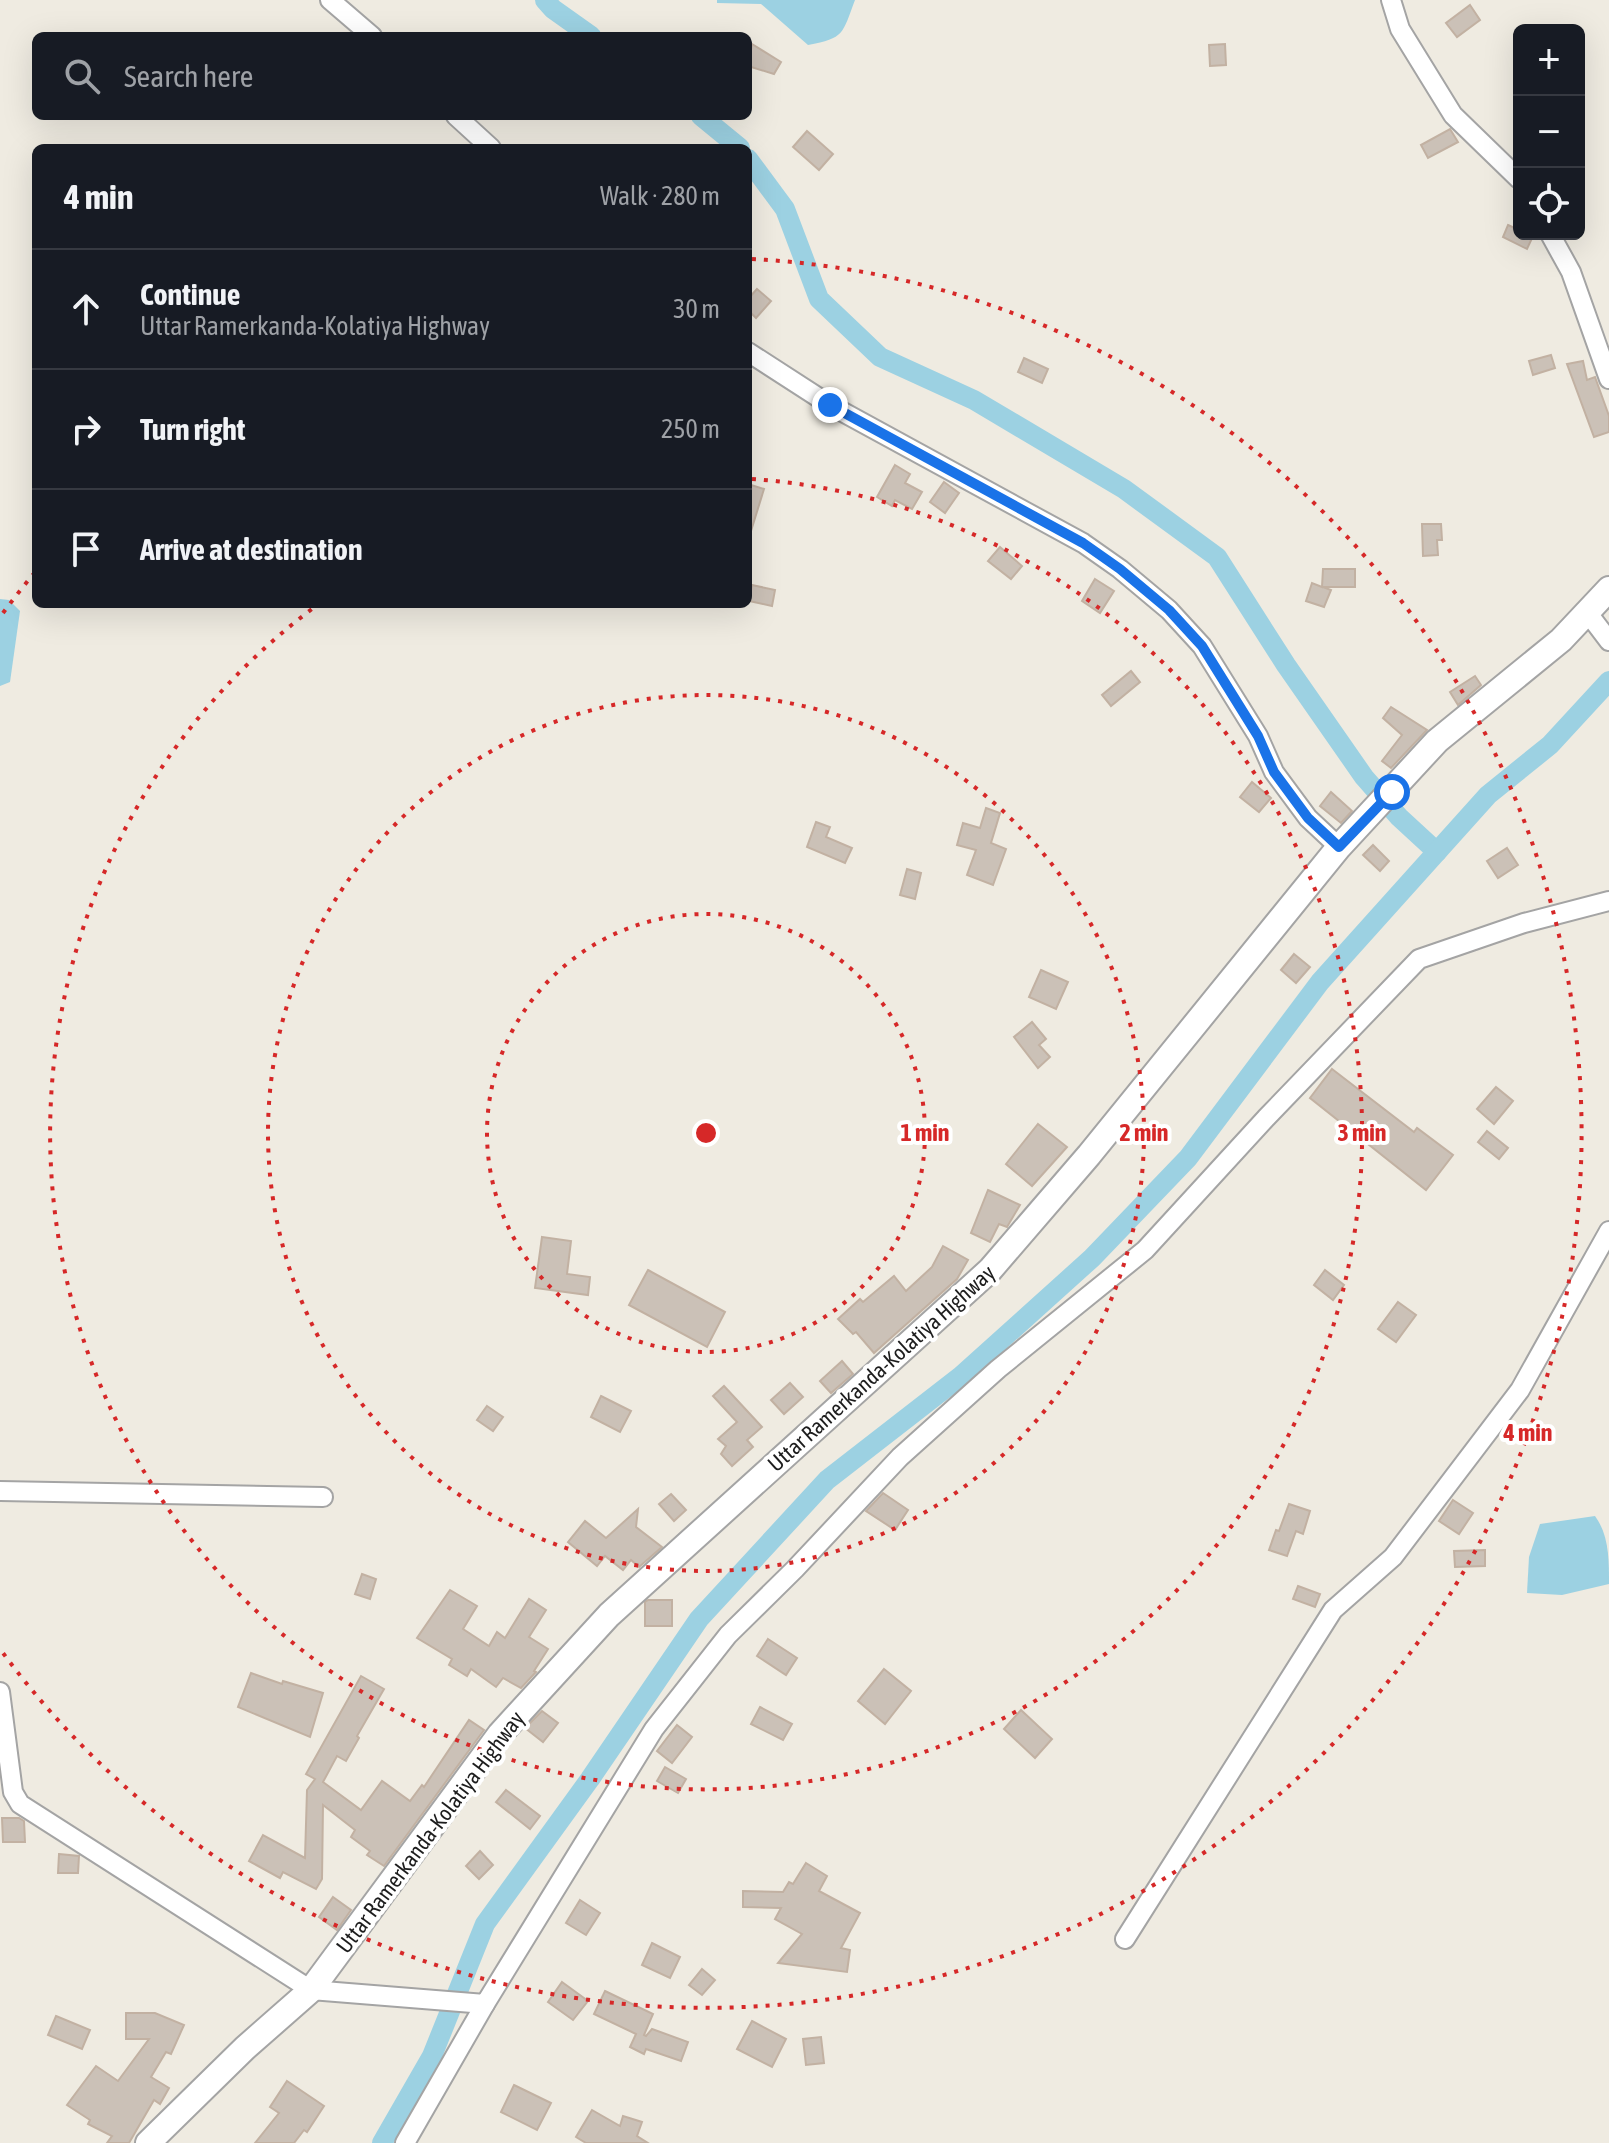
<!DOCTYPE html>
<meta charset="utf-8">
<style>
:root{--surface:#171b24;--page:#20242c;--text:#f1f3f6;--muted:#9ea1a6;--line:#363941}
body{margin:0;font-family:"Asap Condensed",sans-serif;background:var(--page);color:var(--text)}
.controls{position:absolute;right:24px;top:24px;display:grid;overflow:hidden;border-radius:12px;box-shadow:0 8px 32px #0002}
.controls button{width:72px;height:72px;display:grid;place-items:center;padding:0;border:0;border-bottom:2px solid var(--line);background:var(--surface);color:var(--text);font:40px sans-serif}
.stop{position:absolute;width:24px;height:24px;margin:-18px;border:6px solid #1a73e8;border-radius:50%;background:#fff}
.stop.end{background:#1a73e8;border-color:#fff;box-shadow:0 2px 8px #0008}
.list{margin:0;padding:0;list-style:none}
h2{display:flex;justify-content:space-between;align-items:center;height:104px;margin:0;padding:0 32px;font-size:34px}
h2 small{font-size:26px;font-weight:400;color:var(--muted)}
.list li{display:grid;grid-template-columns:52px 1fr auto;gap:24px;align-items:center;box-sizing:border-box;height:120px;padding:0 32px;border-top:2px solid var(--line)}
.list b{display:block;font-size:30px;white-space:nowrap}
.list p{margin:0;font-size:26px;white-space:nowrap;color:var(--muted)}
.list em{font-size:26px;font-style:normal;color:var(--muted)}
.icon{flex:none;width:44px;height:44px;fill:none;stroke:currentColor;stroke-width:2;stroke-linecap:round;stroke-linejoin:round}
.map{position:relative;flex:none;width:1609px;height:2143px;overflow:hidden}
.search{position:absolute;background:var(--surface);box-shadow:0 8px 32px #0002;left:32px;top:32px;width:720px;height:88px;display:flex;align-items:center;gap:20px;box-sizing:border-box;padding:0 28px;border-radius:12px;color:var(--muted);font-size:30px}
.panel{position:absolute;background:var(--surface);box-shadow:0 8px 32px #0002;left:32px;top:144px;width:720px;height:464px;border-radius:12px}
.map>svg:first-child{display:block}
.water{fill:#9cd1e2}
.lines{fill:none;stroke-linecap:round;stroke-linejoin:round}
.canal{stroke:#9cd1e2;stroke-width:20}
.building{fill:#cbc1b7;stroke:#c2b1a2;stroke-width:2}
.minor-casing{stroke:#a4a4a4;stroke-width:22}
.tertiary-casing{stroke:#a4a4a4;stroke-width:28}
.minor{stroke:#fff;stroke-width:18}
.tertiary{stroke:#fff;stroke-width:24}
.route{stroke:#1a73e8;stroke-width:10}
.ring{fill:none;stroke:#d62828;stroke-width:4;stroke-dasharray:4 8}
.labels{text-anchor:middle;stroke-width:8;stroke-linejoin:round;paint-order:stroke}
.street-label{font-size:22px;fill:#1d1d1d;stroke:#fff}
.centre{fill:#d62828;stroke:#fff;stroke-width:4}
.ring-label{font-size:24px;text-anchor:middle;font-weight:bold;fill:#d62828;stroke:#fff;stroke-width:8;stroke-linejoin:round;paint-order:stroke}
</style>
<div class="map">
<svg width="1609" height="2143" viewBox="0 0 1609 2143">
<rect width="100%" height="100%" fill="#efebe1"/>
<g class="water">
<path d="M717,0H855C842,34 845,38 808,45L761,4L717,3Z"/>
<path d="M0,599L9,600L20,611L10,682L0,686Z"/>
<path d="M1595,1516C1609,1535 1609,1559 1609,1584L1562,1595L1527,1593L1529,1557L1540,1524Z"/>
</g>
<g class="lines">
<g class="canal">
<path d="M545,0L553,9L591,36"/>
<path d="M701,116L740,148"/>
<path d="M748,159L785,209L819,299L880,357L974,400L1124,489L1217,557L1286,665L1364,777L1399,817L1437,852"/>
<path d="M382,2143L432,2056L485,1924L590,1779L699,1619L827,1480L961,1376L1092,1258L1188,1158L1320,982L1488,795L1550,745L1609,681"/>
</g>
</g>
<g class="building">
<path d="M1470,5L1480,20L1457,37L1446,23Z"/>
<path d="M752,44L781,62L774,74L748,66Z"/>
<path d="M1225,44L1226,65L1210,66L1209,45Z"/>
<path d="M1450,129L1458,142L1428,158L1421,145Z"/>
<path d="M807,131L833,154L819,170L793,147Z"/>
<path d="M1508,225L1519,230V234L1533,236L1527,249L1503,237Z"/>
<path d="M757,289L771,301L756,318L748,310V299Z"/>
<path d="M1551,355L1555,368L1533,375L1529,361Z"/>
<path d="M1024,358L1048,369L1042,383L1018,372Z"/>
<path d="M1583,361L1587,380L1595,377L1609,416V432L1594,437L1567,364Z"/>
<path d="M895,465L910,474L905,483L922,492L912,509L895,500L892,506L877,497Z"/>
<path d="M944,482L959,493L945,513L930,502Z"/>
<path d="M751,485L764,489L751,531L748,530V494Z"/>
<path d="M1422,524H1441L1442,540H1437L1438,555L1423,556Z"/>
<path d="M1000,547L1022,566L1011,579L988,561Z"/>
<path d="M1323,569H1355V587H1323L1331,590L1324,607L1306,601L1312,583L1322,587Z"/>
<path d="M1095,579L1114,591L1100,613L1082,601Z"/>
<path d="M752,585L775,590L772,606L749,601Z"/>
<path d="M1131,671L1140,682L1111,706L1102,695Z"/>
<path d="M1475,676L1481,685L1458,705L1450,692Z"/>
<path d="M1391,707L1427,730L1391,768L1382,761L1402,735L1383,718Z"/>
<path d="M1252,782L1271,798L1259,812L1240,797Z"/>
<path d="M1331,792L1352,811L1341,823L1320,806Z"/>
<path d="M986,808L1000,813L991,843L1006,849L993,885L967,875L976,850L957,845L963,823L980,828Z"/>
<path d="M816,822L830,827L826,837L852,848L845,863L807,847Z"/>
<path d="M1373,845L1389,861L1380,871L1363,855Z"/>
<path d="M1507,848L1518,865L1498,878L1487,861Z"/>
<path d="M907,869L921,873L915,899L900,895Z"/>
<path d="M1294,954L1310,967L1296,983L1281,970Z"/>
<path d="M1041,970L1068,982L1056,1009L1029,997Z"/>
<path d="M1032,1022L1046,1039L1039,1045L1050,1057L1038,1068L1014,1037Z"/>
<path d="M1332,1069L1414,1132L1417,1128L1453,1155L1426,1190L1310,1098Z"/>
<path d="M1496,1087L1513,1101L1494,1124L1477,1109Z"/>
<path d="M1038,1124L1067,1147L1032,1186L1006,1164Z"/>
<path d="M1487,1131L1508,1148L1499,1159L1478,1142Z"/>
<path d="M988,1190L1020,1205L1007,1227L999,1224L990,1242L971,1233Z"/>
<path d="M542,1237L571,1241L567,1274L590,1277L588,1295L535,1288Z"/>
<path d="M943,1246L968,1260L957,1279L874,1353L856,1332L853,1334L838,1319L860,1299L863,1302L894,1276L906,1291L932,1267Z"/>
<path d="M648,1270L725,1312L707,1347L629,1305Z"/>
<path d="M1325,1270L1344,1285L1333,1300L1314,1285Z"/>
<path d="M1398,1302L1416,1315L1396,1342L1378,1329Z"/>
<path d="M842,1361L853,1374L831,1393L820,1381Z"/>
<path d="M790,1383L803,1397L784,1414L771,1400Z"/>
<path d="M724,1386L762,1427L747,1440L753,1447L732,1466L721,1454L726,1446L718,1439L737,1422L713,1396Z"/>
<path d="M601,1396L631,1411L620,1432L591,1417Z"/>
<path d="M487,1406L503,1417L493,1431L477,1420Z"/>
<path d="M883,1493L908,1510L895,1530L866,1511Z"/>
<path d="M671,1494L686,1510L674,1521L659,1504Z"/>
<path d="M1453,1500L1473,1513L1459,1534L1439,1521Z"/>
<path d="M1289,1504L1310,1511L1303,1534L1296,1531L1287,1556L1269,1550L1276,1530L1279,1531Z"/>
<path d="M638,1509L636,1527L662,1547L639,1567L631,1560L623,1570L605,1556L597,1566L568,1542L585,1521L606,1538Z"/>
<path d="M1485,1550V1566L1455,1567L1454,1551Z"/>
<path d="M362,1574L376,1579L370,1599L355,1594Z"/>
<path d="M1298,1586L1320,1594L1315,1607L1293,1599Z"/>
<path d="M450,1590L477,1606L463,1629L489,1646L497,1632L505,1638L529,1599L546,1610L529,1637L548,1649L534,1671L536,1672L521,1688L503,1678L496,1687L471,1669L467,1676L449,1665L452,1659L417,1638Z"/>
<path d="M648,1600H672V1626H645V1602Z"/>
<path d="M768,1639L797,1658L786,1675L757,1656Z"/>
<path d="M884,1669L911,1691L885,1724L858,1701Z"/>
<path d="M251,1673L282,1684L283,1681L323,1693L310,1737L238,1707Z"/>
<path d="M361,1676L384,1689L357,1736L359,1738L346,1761L337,1756L323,1782L361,1810L382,1781L410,1801L422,1785L424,1787L469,1720L484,1730L384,1866L367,1855L370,1851L351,1837L355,1830L323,1805L322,1879L316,1889L283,1872L280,1878L249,1861L263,1835L305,1858L307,1790L315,1779L306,1774Z"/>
<path d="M760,1707L792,1724L783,1740L751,1724Z"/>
<path d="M1021,1710L1052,1739L1035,1758L1004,1729Z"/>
<path d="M542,1711L558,1723L543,1742L525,1728Z"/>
<path d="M677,1725L692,1737L672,1763L657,1751Z"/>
<path d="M665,1767L686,1779L678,1793L657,1781Z"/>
<path d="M506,1790L540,1816L530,1829L496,1802Z"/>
<path d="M2,1818H19L24,1821L25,1842H3Z"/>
<path d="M480,1851L493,1865L479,1879L466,1866Z"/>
<path d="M59,1854L79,1856L78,1873H58Z"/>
<path d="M806,1863L827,1876L819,1891L860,1913L841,1948L850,1950L847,1972L778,1963L802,1934L775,1919L781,1908L743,1907V1891L783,1892L789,1882L793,1884Z"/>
<path d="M333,1897L351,1910L337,1930L319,1917Z"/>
<path d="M580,1900L600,1913L586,1935L566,1923Z"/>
<path d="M652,1943L680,1957L670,1978L642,1965Z"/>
<path d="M702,1969L715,1980L702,1995L689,1985Z"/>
<path d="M562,1982L588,2001L573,2020L548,2002Z"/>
<path d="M605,1991L653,2014L644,2035L646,2036L652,2029L688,2042L681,2061L646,2049L644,2054L630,2047L636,2034L594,2014Z"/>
<path d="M126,2013H155L184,2025L171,2054L166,2052L151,2077L169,2088L160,2104L154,2100L129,2143H107L112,2136L88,2124L90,2120L67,2105L96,2066L118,2081L149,2039H126Z"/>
<path d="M56,2016L90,2030L82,2049L48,2035Z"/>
<path d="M752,2021L786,2039L772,2067L737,2049Z"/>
<path d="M821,2037L824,2063L806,2065L803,2039Z"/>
<path d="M287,2081L324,2106L307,2132L304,2130L294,2143H255L279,2113L270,2107Z"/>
<path d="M514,2085L551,2103L537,2130L501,2112Z"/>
<path d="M592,2110L620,2126L623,2116L642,2122L637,2136L648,2143H586L576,2137Z"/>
</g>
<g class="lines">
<defs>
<g id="minor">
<path d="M330,0L372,36"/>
<path d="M1391,0L1400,29L1453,115L1519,179"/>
<path d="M456,116L491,148"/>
<path d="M1550,234L1571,272L1609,379"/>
<path d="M748,352L830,405L1083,543L1120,569L1169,610L1202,646L1258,736L1274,772L1308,818L1339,847"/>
<path d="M1587,612L1609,641"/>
<path d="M0,1491L323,1497"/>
<path d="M0,1692L13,1792L20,1804L311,1990L485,2004L654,1729L728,1635L795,1569L900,1457L998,1369L1145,1250L1266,1118L1419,959L1524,923L1609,901"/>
<path d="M1125,1939L1333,1610L1393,1557L1520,1390L1609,1231"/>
<path d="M405,2143L485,2004"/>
</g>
<path id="tertiary" d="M148,2143L245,2048L311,1990L500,1734L609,1615L990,1270L1089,1155L1339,847L1437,741L1561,640L1609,589"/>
</defs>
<use href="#minor" class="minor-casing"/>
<use href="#tertiary" class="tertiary-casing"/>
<use href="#minor" class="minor"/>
<use href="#tertiary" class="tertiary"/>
</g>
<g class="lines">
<path class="route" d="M830,405L1083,543L1120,569L1169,610L1202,646L1258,736L1274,772L1308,818L1339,847L1392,792"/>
</g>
<g class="ring">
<circle cx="706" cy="1133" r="219"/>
<circle cx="706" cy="1133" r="438"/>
<path d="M752 479A656 656 0 1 1 316 606"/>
<path d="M3 613A875 875 0 0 1 36 571M752 259A875 875 0 1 1 3 1653"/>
</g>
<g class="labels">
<g class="street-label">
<text transform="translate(881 1368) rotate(-42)" y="8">Uttar Ramerkanda-Kolatiya Highway</text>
<text transform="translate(430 1832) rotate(-53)" y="8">Uttar Ramerkanda-Kolatiya Highway</text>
</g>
</g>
<circle cx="706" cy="1133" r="12" class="centre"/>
<g class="ring-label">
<text x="925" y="1141">1 min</text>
<text x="1144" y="1141">2 min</text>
<text x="1362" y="1141">3 min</text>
<text x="1528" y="1441">4 min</text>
</g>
</svg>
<div class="controls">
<button>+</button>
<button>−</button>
<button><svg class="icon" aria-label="locate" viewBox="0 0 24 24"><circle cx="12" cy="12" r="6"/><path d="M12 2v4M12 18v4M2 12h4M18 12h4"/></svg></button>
</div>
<div class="stop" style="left:1392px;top:792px"></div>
<div class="stop end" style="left:830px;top:405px"></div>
<div class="search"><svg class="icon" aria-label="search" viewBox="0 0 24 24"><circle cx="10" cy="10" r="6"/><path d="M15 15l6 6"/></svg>Search here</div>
<section class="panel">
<h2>4 min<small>Walk · 280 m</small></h2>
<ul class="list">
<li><svg class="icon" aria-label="ahead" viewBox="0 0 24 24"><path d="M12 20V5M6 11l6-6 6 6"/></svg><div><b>Continue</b><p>Uttar Ramerkanda-Kolatiya Highway</p></div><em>30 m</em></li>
<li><svg class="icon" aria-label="right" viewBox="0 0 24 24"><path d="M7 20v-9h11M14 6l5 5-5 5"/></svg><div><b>Turn right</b></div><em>250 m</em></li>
<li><svg class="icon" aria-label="arrive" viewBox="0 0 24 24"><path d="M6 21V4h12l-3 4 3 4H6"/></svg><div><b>Arrive at destination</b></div></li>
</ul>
</section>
</div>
